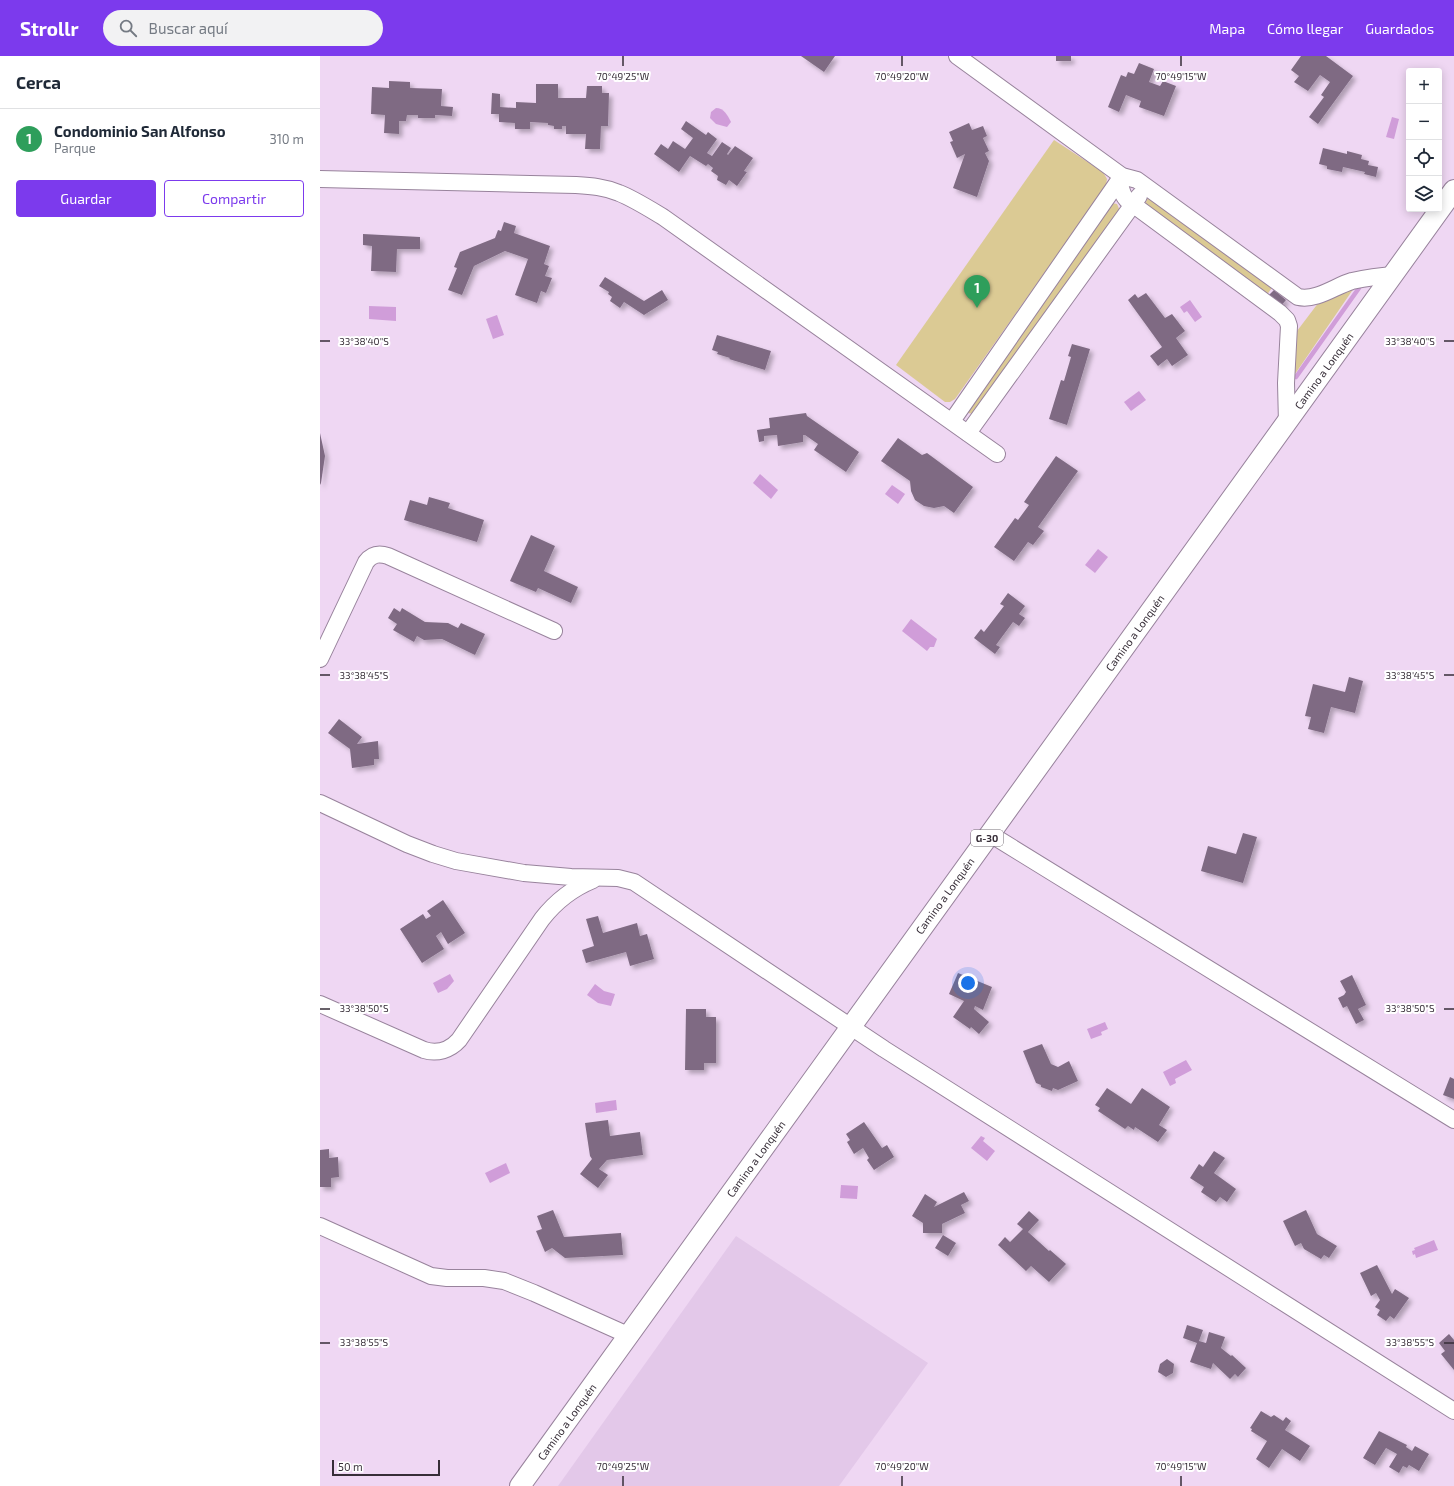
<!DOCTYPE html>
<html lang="es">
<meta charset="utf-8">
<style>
:root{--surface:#fff;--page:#f2f2f3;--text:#1f2937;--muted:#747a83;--line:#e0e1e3;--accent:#7c3aed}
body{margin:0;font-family:"Exo 2",sans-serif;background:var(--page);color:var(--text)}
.controls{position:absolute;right:12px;top:12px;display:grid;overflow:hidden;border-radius:4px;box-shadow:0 2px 10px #0003}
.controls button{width:36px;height:36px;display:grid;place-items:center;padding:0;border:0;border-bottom:1px solid var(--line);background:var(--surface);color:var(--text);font:20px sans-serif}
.scale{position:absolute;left:12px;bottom:10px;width:108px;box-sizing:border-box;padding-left:4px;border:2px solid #372e38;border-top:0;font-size:11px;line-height:14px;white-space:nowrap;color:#372e38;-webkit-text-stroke:3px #fff;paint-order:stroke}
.you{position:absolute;left:648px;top:927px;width:14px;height:14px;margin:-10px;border:3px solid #fff;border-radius:50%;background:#1a73e8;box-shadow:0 0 0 6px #1a73e833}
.badge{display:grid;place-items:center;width:26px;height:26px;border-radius:50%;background:var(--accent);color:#fff;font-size:13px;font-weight:700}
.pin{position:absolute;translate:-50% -33px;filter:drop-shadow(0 1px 2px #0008)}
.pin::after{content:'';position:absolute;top:21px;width:14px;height:12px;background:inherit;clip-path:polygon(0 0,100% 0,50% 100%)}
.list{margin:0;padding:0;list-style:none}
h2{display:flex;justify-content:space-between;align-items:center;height:52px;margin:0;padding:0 16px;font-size:17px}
h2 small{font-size:13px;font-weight:400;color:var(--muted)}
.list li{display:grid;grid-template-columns:26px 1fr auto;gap:12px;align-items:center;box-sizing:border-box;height:60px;padding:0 16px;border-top:1px solid var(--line)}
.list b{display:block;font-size:15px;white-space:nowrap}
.list p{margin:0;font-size:13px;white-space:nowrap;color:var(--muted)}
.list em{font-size:13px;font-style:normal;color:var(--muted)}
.actions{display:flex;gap:8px;padding:12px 16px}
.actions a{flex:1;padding:9px 0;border:1px solid var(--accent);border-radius:4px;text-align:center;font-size:14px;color:var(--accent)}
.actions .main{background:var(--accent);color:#fff}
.icon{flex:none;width:22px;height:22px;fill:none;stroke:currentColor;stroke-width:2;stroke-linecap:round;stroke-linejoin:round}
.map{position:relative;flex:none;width:1134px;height:1430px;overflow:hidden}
header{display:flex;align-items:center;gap:24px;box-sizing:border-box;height:56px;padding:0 20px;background:var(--accent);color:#fff}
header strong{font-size:19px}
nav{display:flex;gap:22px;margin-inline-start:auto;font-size:14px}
.search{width:280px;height:36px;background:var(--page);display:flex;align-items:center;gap:10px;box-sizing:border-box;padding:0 14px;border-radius:22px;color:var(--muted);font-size:15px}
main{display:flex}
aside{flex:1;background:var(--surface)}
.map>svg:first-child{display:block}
.built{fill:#e3c8e9}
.green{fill:#dbca94}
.water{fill:#d09dd9}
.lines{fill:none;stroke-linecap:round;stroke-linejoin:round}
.stream{stroke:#d09dd9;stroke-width:4.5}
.building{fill:#7f6b83;filter:url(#shadow)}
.minor-casing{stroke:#98839c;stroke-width:18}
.major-casing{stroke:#98839c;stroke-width:22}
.minor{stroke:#fff;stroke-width:16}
.major{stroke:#fff;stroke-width:20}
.ticks{fill:none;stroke:#372e38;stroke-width:1.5}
.labels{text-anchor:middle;stroke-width:4;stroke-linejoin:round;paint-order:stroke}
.shield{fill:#fff;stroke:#736d74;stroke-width:1}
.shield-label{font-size:10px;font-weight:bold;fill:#372e38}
.street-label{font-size:11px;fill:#372e38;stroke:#fff}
.ticks-label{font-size:10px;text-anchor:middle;fill:#372e38;stroke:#fff;stroke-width:4;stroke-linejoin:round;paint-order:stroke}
</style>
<header>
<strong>Strollr</strong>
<div class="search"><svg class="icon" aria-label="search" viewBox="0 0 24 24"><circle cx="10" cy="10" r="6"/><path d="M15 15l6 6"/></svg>Buscar aquí</div>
<nav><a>Mapa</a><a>Cómo llegar</a><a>Guardados</a></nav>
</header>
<main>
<aside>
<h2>Cerca<small></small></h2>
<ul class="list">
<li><span class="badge" style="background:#2e9e5b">1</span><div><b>Condominio San Alfonso</b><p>Parque</p></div><em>310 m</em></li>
</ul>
<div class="actions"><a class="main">Guardar</a><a>Compartir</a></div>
</aside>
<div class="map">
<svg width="1134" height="1430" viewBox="0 0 1134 1430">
<defs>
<filter id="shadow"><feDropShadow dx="3.5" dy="3.5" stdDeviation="2" flood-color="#0004"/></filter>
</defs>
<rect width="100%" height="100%" fill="#efd7f3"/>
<path class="built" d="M416,1180L608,1307L519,1430H238Z"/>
<g class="green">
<path d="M734,84L783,116L787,123L786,130L635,343L630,346H625L576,309Z"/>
<path d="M828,142L954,229L946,240L825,148Z"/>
<path d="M792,147L797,148L800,155L654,358L648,357L646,354Z"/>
<path d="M1034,232L975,318H974V282L977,275L999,246Z"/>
</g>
<g class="water">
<path d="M396,52C404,52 408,60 411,66L407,71L396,68L390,62L391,56Z"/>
<path d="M1072,61L1079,63L1074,83L1066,81Z"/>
<path d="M870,244L882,261L875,266L867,255L864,257L860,251Z"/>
<path d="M49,250L76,251V265L49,263Z"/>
<path d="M177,259L184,279L173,283L166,263Z"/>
<path d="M819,335L826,344L811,355L804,346Z"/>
<path d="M440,418L458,434L451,443L433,427Z"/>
<path d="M572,429L585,438L578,448L565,438Z"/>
<path d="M778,493L788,501L775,517L765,509Z"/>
<path d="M591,563L617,583L614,591H610L607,595L582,575Z"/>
<path d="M130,918L134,925L127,933L118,937L113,927Z"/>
<path d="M275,928L284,935L295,938L291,950L278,947L267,939Z"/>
<path d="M785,966L788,973L781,976L782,979L771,983L767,973Z"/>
<path d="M866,1004L872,1014L855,1023L856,1027L850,1030L843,1016Z"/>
<path d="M296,1044L297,1054L276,1057L275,1047Z"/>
<path d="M661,1080L665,1082L663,1085L675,1095L667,1105L651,1092Z"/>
<path d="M186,1107L190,1117L170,1127L165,1117Z"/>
<path d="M521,1129L538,1130L537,1143L520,1142Z"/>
<path d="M1114,1184L1118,1194L1096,1202L1095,1198L1093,1199L1092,1195L1095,1194L1094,1192Z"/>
</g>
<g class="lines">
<path class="stream" d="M976,321L1039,232"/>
</g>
<g class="building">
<path d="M481,0H515L504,16Z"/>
<rect x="736" y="0" width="15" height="5"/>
<path d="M981,0H1006L1033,20L998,68L989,61L1004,41L1001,39L1010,26L1000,19L988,35L974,26L979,20L971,14Z"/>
<path d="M819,7L834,13L829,26L840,30L843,25L856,30L844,60L819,51L821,45L806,39L799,56L788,51L801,19L806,21L808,16L814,18Z"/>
<path d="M69,25L90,26V32L122,33L121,50L133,51L132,60L115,59V62H98V59H87L86,65H79V78L64,77L65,59L51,58L52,31L69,32Z"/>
<path d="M216,28H238V42H266L267,30H282V37H289L288,70H281L280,93H265L266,78H246V70H242V73H234V70L228,69V67L210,66V73H195V67L179,66V58H171L172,37L180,38V51L196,52V46L216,47Z"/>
<path d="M366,65L386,79L388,76L397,83L387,97L392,100L402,86L411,92L407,98L408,99L415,90L433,102L424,115L427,116L417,130L409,124L406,129L397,124L398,120L391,115L393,112L388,108L386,110L370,100L359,116L334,98L341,88L348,93L353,85L365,93L373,82L361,73Z"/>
<path d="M649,67L652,74L663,70L667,80L663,82L669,95L665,97L669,105L657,141L633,132L645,98L637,102L630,86L633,85L629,76Z"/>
<path d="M1003,92L1027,98V95L1042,99L1041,103L1049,105L1048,109L1058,111L1056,121L1044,118L1045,116L1023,111L1022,116L1007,113V110L999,108Z"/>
<path d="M184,166L196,170L194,177L230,190L224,208L229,210L225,220L232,222L226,237L221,235L217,247L195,239L208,203L185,195L154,210L142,239L128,234L137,212L134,211L140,196L175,182L178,174L181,175Z"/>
<path d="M43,178L100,181V193H77L76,216L51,215L52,190L43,189Z"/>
<path d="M285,221L324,245L342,234L348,244L324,259L304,246L300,252L290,245L292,241L288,238L289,236L279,230Z"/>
<path d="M954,234L966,244L960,251L949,239Z"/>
<path d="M826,237L845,262L852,258L865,275L856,282L868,299L852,310L847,303L838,310L830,300L842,291L808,244L815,238L818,242Z"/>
<path d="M397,279L451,295L445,314L409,303L410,302L397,298L398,296L392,294Z"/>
<path d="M752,288L770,293L747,369L729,363L741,324L744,325L751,301L748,300Z"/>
<path d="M486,357L487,360L539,396L526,416L494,394L498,388L485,379H483V386L458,390L457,379L444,380V385L439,386L437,374L450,372L449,362Z"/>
<path d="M0,377L5,400L1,427L0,429Z"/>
<path d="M578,382L602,399L607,397L653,431L634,457L624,450L614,452L604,450L595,444L591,435L590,425L561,405Z"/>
<path d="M736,400L758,415L718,471L724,475L713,489L708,486L694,505L674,491L695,462L698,464L709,449L704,446Z"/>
<path d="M109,441L130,447L128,452L164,464L157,486L84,464L90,444L107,449Z"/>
<path d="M211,479L235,490L224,515L258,531L251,547L218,532L216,536L190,525Z"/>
<path d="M688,537L705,550L699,558L705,562L699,570L693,566L676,589L680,591L675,598L654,582L661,573L664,576L684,550L680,548Z"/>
<path d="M74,552L80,556L82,552L105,566L128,567L138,572L141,567L165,578L155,599L122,583L104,584L97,580L94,586L73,574L77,568L68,562Z"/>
<path d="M1029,621L1043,625L1035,657L1011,651L1004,677L988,673L991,661L985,660L993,628L1025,636Z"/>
<path d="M19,663L42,681L37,688L58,685L59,703H54V709L32,712L30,693L8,677Z"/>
<path d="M923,777L937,781L923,827L881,815L888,790L916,798Z"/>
<path d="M123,844L145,877L128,888L121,876L116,880L124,893L102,907L80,873L103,858L106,863L111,860L107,855Z"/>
<path d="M278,860L283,877L317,867L320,880L327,878L334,903L310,910L306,896L266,907L262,894L274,890L266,863Z"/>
<path d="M638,917L672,931L663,954L655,950L654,953L669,966L659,978L651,971L650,973L633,961L644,945L629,938Z"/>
<path d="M1032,919L1046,949L1038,953L1044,964L1036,968L1027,950L1023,952L1018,942L1024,939L1026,936L1020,925Z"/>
<path d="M366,953H386V961H396V1007H384V1014H365Z"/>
<path d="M722,988L731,1008L738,1011L749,1005L758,1025L738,1034L733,1032L732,1035L721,1031V1029L716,1027L703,995Z"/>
<path d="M1130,1021L1134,1023V1043L1123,1039Z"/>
<path d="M787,1032L811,1048L822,1032L850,1051L839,1069L847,1074L838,1086L815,1071L814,1074L808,1070L805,1073L778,1055L780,1052L775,1049Z"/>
<path d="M288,1064L290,1080L320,1076L323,1099L287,1104L279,1113L288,1119L278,1132L260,1118L272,1103L270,1100L265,1067Z"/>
<path d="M544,1066L562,1092L567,1089L574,1101L554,1114L547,1104L549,1102L543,1092L534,1098L527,1086L530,1084L526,1078Z"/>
<path d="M9,1093V1102L18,1101L19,1121L11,1122V1131H0V1094Z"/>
<path d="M894,1095L905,1102L894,1117L916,1133L907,1146L900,1141L896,1146L881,1136L884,1131L870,1122L879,1108L883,1111Z"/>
<path d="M644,1136L649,1145L641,1149L645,1157L622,1168V1177H603V1167L592,1160L605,1138L617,1146L614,1151Z"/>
<path d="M233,1154L244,1181L301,1177L303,1199L245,1202L232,1192L225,1196L216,1175L222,1173L217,1160Z"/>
<path d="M986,1154L997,1178L1017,1190L1009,1202L1004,1199L1001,1203L984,1193L981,1187L975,1190L963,1165Z"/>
<path d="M709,1155L719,1164L708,1176L729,1195L730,1194L746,1208L729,1226L711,1210L706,1215L678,1189L685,1181L690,1186L703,1173L697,1168Z"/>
<path d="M623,1179L636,1187L628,1200L615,1192Z"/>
<path d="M1057,1209L1072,1238L1075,1233L1089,1242L1074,1263L1070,1260L1066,1265L1057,1259L1060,1254L1055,1251L1060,1244L1056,1237L1051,1240L1040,1217Z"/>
<path d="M867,1269L883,1274L879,1285L886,1287L889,1276L905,1281L901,1292L911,1300L912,1299L926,1312L918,1321L915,1318L910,1323L893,1307L891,1313L870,1306L877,1287L863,1282Z"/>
<path d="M1129,1278L1134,1284V1314L1121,1298L1125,1295L1119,1287Z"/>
<path d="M847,1303L854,1308L853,1317L846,1321L838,1316L840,1308Z"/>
<path d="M941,1355L951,1361L954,1359L963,1365L966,1361L971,1365L965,1374L990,1390L980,1405L962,1393L949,1412L936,1403L947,1385L931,1375L932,1373L930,1372Z"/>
<path d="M1059,1375L1087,1389L1086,1391L1092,1395L1095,1390L1109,1398L1099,1415L1089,1409L1087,1412L1083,1410L1079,1417L1069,1411L1077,1398L1066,1392L1055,1409L1043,1402Z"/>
</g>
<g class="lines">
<defs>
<g id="minor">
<path d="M637,0L802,120L817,124L978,241C997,245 1015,230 1032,225C1046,222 1059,220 1073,219"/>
<path d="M802,120C800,129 800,136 807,144L960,257L967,264L969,270L966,327L967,367"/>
<path d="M0,123L256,129C271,130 285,131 299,137C314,143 328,152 343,161L677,398"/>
<path d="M632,365L802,120"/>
<path d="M648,377L819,140"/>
<path d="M0,603L46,506C52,498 59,497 68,500L234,575"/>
<path d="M0,747L87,788L113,798L136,805L204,817L251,821L298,822L314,826L564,993L1134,1355"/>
<path d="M670,778L1134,1064"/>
<path d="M0,948L104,994C117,998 130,994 139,984L222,863C236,845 251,833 273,824"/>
<path d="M0,1170L111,1220L127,1222H164L184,1225L214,1237L310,1280"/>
</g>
<path id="major" d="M200,1430L1134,134"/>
</defs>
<use href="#minor" class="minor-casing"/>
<use href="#major" class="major-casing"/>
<use href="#minor" class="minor"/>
<use href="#major" class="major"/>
</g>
<path class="ticks" d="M303,0V10M582,0V10M861,0V10M0,285H10M1124,285H1134M0,619H10M1124,619H1134M0,953H10M1124,953H1134M0,1287H10M1124,1287H1134M303,1420V1430M582,1420V1430M861,1420V1430"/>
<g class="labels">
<rect class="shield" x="651" y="774" width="32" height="16" rx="3"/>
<g class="shield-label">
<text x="667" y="786">G-30</text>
</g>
<g class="street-label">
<text transform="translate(1004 315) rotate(-54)" y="4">Camino a Lonquén</text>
<text transform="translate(815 577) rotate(-54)" y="4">Camino a Lonquén</text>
<text transform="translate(625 840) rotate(-54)" y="4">Camino a Lonquén</text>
<text transform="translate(436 1103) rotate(-54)" y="4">Camino a Lonquén</text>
<text transform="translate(247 1366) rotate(-54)" y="4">Camino a Lonquén</text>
</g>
</g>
<g class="ticks-label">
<text x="303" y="24">70°49'25"W</text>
<text x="582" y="24">70°49'20"W</text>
<text x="861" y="24">70°49'15"W</text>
<text x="44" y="289">33°38'40"S</text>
<text x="1090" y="289">33°38'40"S</text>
<text x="44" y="623">33°38'45"S</text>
<text x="1090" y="623">33°38'45"S</text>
<text x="44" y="956">33°38'50"S</text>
<text x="1090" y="956">33°38'50"S</text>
<text x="44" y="1290">33°38'55"S</text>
<text x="1090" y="1290">33°38'55"S</text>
<text x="303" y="1414">70°49'25"W</text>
<text x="582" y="1414">70°49'20"W</text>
<text x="861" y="1414">70°49'15"W</text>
</g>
</svg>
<div class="controls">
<button>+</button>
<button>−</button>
<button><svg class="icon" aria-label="locate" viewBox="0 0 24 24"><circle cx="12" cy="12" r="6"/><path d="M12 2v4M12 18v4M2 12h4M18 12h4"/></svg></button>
<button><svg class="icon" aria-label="layers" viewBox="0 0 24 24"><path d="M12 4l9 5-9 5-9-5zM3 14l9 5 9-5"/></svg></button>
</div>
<div class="scale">50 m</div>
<div class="you"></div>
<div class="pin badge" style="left:657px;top:252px;background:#2e9e5b">1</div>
</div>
</main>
